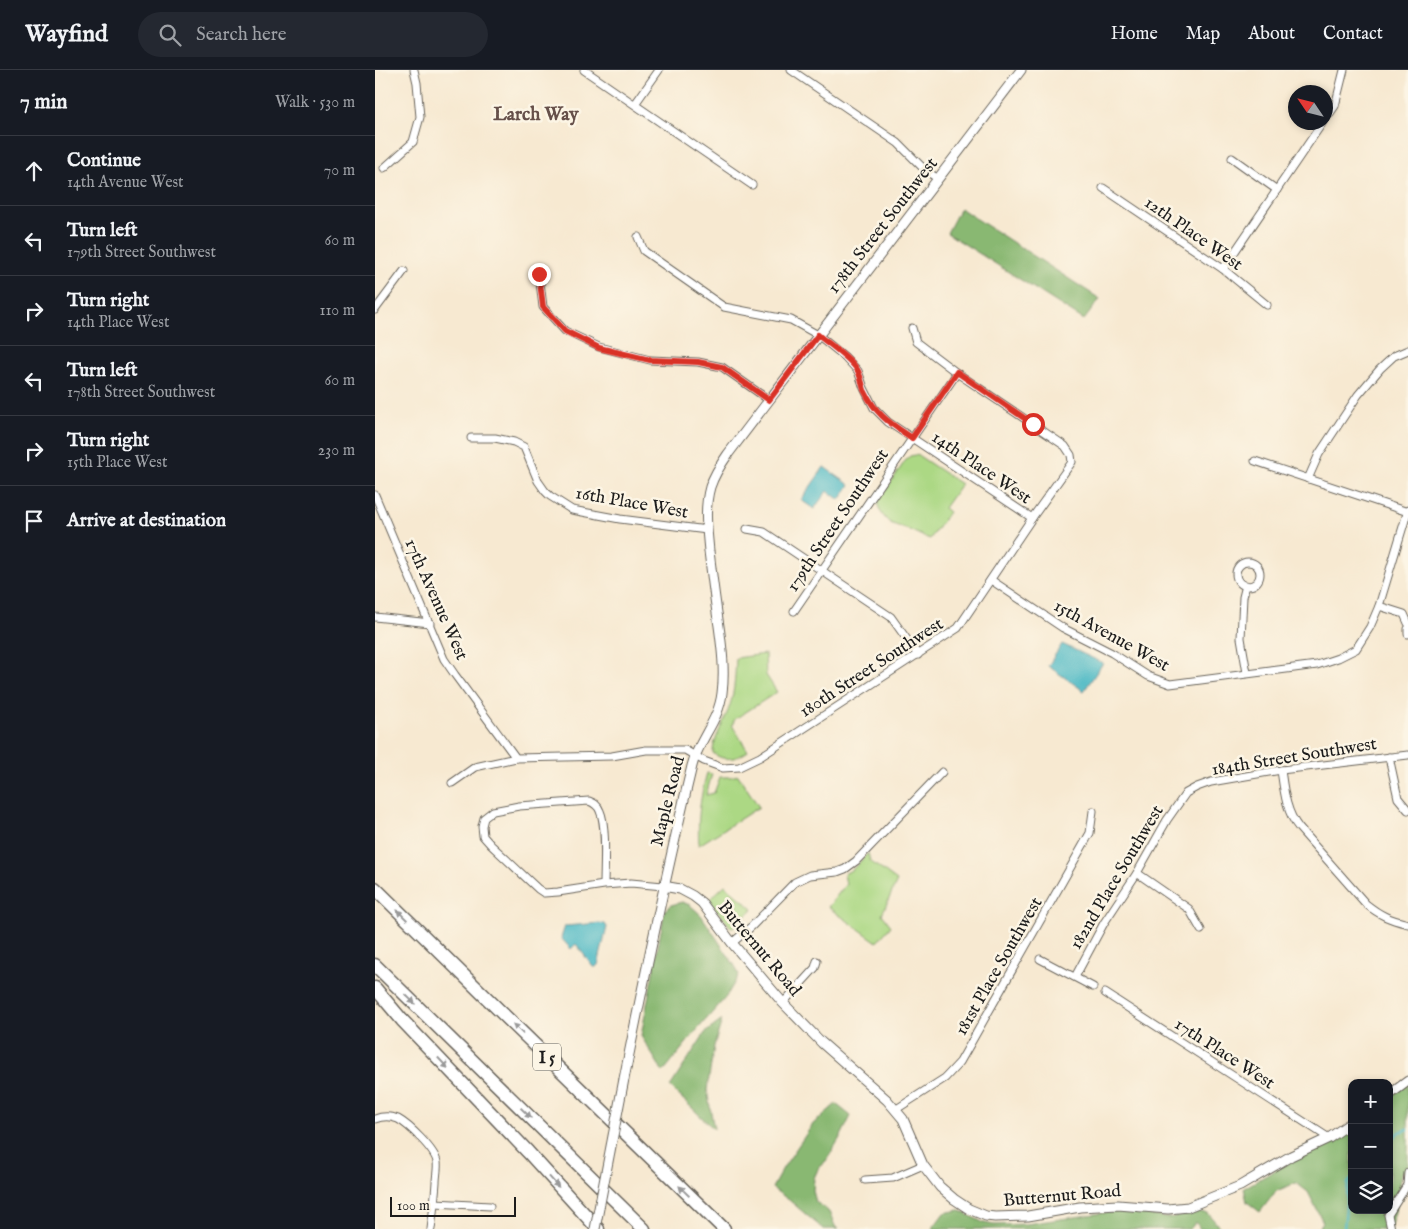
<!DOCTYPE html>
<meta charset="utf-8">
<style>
:root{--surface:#171b24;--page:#242831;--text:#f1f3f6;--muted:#9ea1a6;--line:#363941}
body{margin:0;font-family:"IM FELL English",serif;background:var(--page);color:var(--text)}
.controls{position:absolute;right:15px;bottom:15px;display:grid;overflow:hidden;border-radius:10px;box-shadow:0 2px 8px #0003}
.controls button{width:45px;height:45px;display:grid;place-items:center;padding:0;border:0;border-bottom:1px solid var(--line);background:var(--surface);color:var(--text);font:25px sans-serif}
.compass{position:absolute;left:913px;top:15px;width:45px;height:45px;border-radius:50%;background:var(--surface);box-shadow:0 2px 8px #0003;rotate:305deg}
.scale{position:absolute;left:15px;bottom:12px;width:126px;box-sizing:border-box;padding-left:5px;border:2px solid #1c1c1c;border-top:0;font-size:14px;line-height:18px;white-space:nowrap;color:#1c1c1c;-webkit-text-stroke:4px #fcf5e5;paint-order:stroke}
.stop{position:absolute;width:15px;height:15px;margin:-11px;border:4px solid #d93025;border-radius:50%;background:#fff}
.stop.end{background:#d93025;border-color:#fff;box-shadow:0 1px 5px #0008}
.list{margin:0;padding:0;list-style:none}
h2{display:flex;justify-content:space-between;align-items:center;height:65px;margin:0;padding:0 20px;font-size:21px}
h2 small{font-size:16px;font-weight:400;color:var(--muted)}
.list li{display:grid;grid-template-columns:32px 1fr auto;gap:15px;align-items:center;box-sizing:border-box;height:70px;padding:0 20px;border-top:1px solid var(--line)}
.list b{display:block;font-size:19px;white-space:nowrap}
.list p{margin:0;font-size:16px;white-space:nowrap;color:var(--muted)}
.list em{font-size:16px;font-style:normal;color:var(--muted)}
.icon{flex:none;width:28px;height:28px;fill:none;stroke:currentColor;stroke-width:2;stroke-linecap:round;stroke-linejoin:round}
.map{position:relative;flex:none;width:1033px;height:1159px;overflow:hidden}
header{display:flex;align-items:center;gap:30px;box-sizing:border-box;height:70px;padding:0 25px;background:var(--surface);border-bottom:1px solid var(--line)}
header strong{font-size:24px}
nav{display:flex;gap:28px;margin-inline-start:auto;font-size:18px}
.search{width:350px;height:45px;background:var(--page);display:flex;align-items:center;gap:12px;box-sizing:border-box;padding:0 18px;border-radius:28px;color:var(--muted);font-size:19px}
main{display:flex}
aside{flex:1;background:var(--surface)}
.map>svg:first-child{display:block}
.green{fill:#acd884;stroke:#647a50}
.forest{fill:#89b872;stroke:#526a47}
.water{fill:#4ab8c4;stroke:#336a70}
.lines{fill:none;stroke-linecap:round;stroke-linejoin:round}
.stream{stroke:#4ab8c4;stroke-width:2.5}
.minor-casing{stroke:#69645b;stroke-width:9}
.tertiary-casing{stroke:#69645b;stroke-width:11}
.motorway-casing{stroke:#69645b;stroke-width:15}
.minor{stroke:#fff;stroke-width:7}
.tertiary{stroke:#fff;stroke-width:9}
.motorway{stroke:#fff;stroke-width:12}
.tertiary-bridge-casing{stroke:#69645b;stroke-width:11;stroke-linecap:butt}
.tertiary-bridge{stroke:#fff;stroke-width:9}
.oneway{fill:#999}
.route{stroke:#d93025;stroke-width:6}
.labels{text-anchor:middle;stroke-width:5;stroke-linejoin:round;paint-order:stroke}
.shield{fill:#fcf5e5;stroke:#5f5d58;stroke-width:1}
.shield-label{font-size:16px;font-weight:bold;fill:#1c1c1c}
.street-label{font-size:18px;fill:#1c1c1c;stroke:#fcf5e5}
.neighbourhood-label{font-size:19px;font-weight:bold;fill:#66504a;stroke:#fcf5e5}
</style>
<header>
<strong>Wayfind</strong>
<div class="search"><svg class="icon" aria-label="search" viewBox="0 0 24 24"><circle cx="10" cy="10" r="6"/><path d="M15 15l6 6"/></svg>Search here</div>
<nav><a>Home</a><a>Map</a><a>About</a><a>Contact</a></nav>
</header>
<main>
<aside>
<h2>7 min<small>Walk · 530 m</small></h2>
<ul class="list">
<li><svg class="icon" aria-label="ahead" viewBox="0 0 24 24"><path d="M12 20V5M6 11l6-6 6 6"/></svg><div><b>Continue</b><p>14th Avenue West</p></div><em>70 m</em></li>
<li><svg class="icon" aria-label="left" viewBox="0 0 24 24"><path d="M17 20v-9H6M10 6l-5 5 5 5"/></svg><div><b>Turn left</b><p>179th Street Southwest</p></div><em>60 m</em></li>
<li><svg class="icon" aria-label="right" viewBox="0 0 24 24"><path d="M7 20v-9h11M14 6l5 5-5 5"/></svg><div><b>Turn right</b><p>14th Place West</p></div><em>110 m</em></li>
<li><svg class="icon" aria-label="left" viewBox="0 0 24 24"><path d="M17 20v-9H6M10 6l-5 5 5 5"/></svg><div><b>Turn left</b><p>178th Street Southwest</p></div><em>60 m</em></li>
<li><svg class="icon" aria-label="right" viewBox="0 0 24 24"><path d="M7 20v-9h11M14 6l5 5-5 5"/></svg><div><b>Turn right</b><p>15th Place West</p></div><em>230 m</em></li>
<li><svg class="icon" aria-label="arrive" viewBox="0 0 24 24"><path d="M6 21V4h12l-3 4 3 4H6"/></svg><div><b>Arrive at destination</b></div></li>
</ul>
</aside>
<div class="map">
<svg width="1033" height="1159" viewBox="0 0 1033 1159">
<rect width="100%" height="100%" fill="#fcf5e5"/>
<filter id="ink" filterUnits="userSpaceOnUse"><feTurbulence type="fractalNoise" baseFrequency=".02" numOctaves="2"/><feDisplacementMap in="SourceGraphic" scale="10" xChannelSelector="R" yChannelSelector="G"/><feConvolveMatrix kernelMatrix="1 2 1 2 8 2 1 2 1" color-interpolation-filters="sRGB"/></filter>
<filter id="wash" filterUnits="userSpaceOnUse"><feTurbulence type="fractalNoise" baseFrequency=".0096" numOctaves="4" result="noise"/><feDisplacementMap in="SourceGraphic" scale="20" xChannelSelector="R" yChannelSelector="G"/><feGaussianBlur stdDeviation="1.12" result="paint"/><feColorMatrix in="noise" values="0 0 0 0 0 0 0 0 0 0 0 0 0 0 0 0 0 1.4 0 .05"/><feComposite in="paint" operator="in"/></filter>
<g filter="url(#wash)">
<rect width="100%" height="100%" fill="#f7e9d1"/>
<g class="green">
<path d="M540,385L544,386L586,414L569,438L574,442L555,469C546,466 538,461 529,458C524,456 518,455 514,452C509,448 502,438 503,432L530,391L535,386Z"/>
<path d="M390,584L391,605L402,622L360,649L357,655L373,681C362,689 349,692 338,683C337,671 351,649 355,635C360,620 360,604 361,588Z"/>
<path d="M332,703L337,704L331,725L339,723L345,707H355L363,705L384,737L324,775C322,750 325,727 332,703Z"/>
<path d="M493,783L495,791L522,811L507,844L516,856L502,872L453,837L471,814L469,804L478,799Z"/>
<path d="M350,815L378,839L359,857H356L353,854L334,830Z"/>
</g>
<g class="forest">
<path d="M585,138L725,229L709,250L572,163Z"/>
<path d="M307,832L315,835L326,845L360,896L364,905L351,927L322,960L288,1002L266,966L290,840L296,835Z"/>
<path d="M347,950L339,976L332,1020L339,1059L295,1017L330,963Z"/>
<path d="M1033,1014V1098L1026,1103L1020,1142L1015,1159H943L948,1152L933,1122L921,1113L901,1121L885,1142L872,1132L869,1118L918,1090L951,1073L977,1055V1140H1014V1028Z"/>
<path d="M461,1034L476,1046L466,1066L451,1091L444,1097L439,1108L438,1121L441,1132L454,1142L460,1156L463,1159H448L414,1130L397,1118L408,1098L438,1054Z"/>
<path d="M584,1140L609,1153L619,1155L651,1154L748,1140L792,1148L813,1145L825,1142L833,1143L846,1159H825L821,1152L815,1159H557L569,1143Z"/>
</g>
<g class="water">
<path d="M449,397L475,415L465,430L452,421L439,439L426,430Z"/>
<path d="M687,574L728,593L709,621L673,596Z"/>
<path d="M225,853L230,854L232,857L223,895L221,897H218L201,874L196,879L186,868L190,856Z"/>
</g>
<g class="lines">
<g class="stream">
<path d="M1014,1071L1024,1062L1033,1059"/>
<path d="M969,1159L973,1113L977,1109"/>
</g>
</g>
</g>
<g filter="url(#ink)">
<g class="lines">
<defs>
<g id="minor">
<path d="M209,0L377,115"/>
<path d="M416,0L523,73L549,99L563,109"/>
<path d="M260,34L284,0"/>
<path d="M951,49L960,36L969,0"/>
<path d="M857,88L902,120"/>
<path d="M9,98L38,72L45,47L42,13L39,0"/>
<path d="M728,118L848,199L892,235"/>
<path d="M263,167L269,181L349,237L416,250L443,265L470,287L483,301L489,318L499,338L513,352L657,448"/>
<path d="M848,199L948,52"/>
<path d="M164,204L168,237L190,261L224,277L275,290L323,292L347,297L394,330"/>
<path d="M0,240L29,201"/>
<path d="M96,368H120L139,372L149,377L163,411L170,421L175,426L197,440L245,449L332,460"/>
<path d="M880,391L1033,442"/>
<path d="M933,409L944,384L983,325L1005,299L1019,286L1033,280"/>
<path d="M0,425L69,589L80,605L141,688L237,686L271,680H310L329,691L348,698L364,697L385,687L583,558L657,448L697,392L696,385L690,376L582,303L541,272L537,258"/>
<path d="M372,459L389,462L516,547L543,585"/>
<circle cx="873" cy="504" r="12"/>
<path d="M616,510L688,558L737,583L773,606L795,614L942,595L963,588L981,579L995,557L1004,536L1033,440"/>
<path d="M871,515L868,527L866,568L872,603"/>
<path d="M1004,536L1029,544L1033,553"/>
<path d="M419,541L582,303"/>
<path d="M0,547L55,553"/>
<path d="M1033,559V564"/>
<path d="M1014,687L1023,728L1033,740"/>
<path d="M906,700C909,721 911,742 924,758L991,834C1006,846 1014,849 1033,854"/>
<path d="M77,713L100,697L141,688"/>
<path d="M762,803L814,839L826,860"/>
<path d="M229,815C229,797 232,756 225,741C223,735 219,733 214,731L144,736L118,741L109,748L107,756L108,766L116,775L163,819L169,823L183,822L229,815L256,813L288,816"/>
<path d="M357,873L377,856L420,812L435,805L462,802L470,799L481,791L567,702"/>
<path d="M665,889L718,917"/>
<path d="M700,907L729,853L762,803L792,750L811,723L822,717L836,712L906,700L1033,685"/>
<path d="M730,923L954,1068"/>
<path d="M408,933L440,898L442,891"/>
<path d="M520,1040L570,1008L585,992L715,763L718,741"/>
<path d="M0,1049C8,1046 15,1046 23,1049C34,1055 60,1080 62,1092C63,1098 61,1106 61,1112C60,1128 58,1143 56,1159"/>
<path d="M490,1110L518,1108L548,1095"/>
<path d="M60,1133L115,1136"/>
<path d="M1016,1159L1013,1145L1032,1115L1033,1103"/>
</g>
<g id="tertiary">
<path d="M288,816L305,819L318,826L327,833L357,873L408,933L447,973L512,1030L528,1049L548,1095L565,1117L579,1129L594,1139L611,1146L620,1147L653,1146L705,1137L743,1135L793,1139L813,1137L865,1116L916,1086L954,1068L977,1052"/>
<path d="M249,1009C270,904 292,800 317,696C323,670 344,651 347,623C350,601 347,578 344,556C340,531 337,506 334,481C332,459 329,438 335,417C339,405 346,394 353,384L646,0"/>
<path d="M1014,1025L1033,1011"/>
</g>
<g id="motorway">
<path d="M0,818L129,945L349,1159"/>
<path d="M0,895L269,1159"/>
<path d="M0,918L27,950L153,1082L223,1159"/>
</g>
</defs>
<use href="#minor" class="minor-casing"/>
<use href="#tertiary" class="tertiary-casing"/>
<use href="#motorway" class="motorway-casing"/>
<use href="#minor" class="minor"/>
<use href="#tertiary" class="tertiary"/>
<use href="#motorway" class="motorway"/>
<defs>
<path id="tertiary-bridge" d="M220,1159L249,1009"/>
</defs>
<use href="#tertiary-bridge" class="tertiary-bridge-casing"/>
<use href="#tertiary-bridge" class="tertiary-bridge"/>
</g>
<defs><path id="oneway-solid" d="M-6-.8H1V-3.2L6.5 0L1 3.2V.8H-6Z" transform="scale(1.25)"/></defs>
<g class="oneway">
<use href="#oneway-solid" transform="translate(27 845) rotate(-135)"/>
<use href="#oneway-solid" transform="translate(35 929) rotate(44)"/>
<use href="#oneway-solid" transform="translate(143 959) rotate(-136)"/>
<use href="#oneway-solid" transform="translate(68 993) rotate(47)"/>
<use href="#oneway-solid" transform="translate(151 1043) rotate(44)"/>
<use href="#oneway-solid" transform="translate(179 1112) rotate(48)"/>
<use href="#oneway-solid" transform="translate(309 1121) rotate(-136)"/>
</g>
</g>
<g class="lines" filter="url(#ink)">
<path class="route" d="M164,204L168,237L190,261L224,278L275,290L323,292L347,297L394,330L443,265C455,275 476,288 483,301C486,307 487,314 489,320C501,345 515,353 537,368L582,302L658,354"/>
</g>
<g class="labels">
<rect class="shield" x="158" y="973.5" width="28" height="27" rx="4"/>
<g class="shield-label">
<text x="172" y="993">I 5</text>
</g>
<g class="street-label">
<text transform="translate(507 155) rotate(-52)" y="6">178th Street Southwest</text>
<text transform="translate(819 163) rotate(35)" y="6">12th Place West</text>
<text transform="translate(607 397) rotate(34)" y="6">14th Place West</text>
<text transform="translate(257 432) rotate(10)" y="6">16th Place West</text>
<text transform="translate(462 450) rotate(-56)" y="6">179th Street Southwest</text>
<text transform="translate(62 529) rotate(66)" y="6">17th Avenue West</text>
<text transform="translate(737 565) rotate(29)" y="6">15th Avenue West</text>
<text transform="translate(496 597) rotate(-33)" y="6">180th Street Southwest</text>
<text transform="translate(919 686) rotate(-9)" y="6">184th Street Southwest</text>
<text transform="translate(292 731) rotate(-76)" y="6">Maple Road</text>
<text transform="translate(741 807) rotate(-59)" y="6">182nd Place Southwest</text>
<text transform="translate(385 878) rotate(50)" y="6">Butternut Road</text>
<text transform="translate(623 896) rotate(-60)" y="6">181st Place Southwest</text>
<text transform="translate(850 983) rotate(33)" y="6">17th Place West</text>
<text transform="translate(687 1125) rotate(-5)" y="6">Butternut Road</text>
</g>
<g class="neighbourhood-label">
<text x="161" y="50">Larch Way</text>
</g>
</g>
</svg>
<div class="controls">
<button>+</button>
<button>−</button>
<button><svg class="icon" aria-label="layers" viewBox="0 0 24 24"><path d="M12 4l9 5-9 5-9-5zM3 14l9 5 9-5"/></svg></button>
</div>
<svg class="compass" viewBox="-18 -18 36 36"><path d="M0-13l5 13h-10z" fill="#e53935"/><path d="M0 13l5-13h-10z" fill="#9ea1a6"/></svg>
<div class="scale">100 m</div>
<div class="stop" style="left:658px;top:354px"></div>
<div class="stop end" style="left:164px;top:204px"></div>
</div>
</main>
